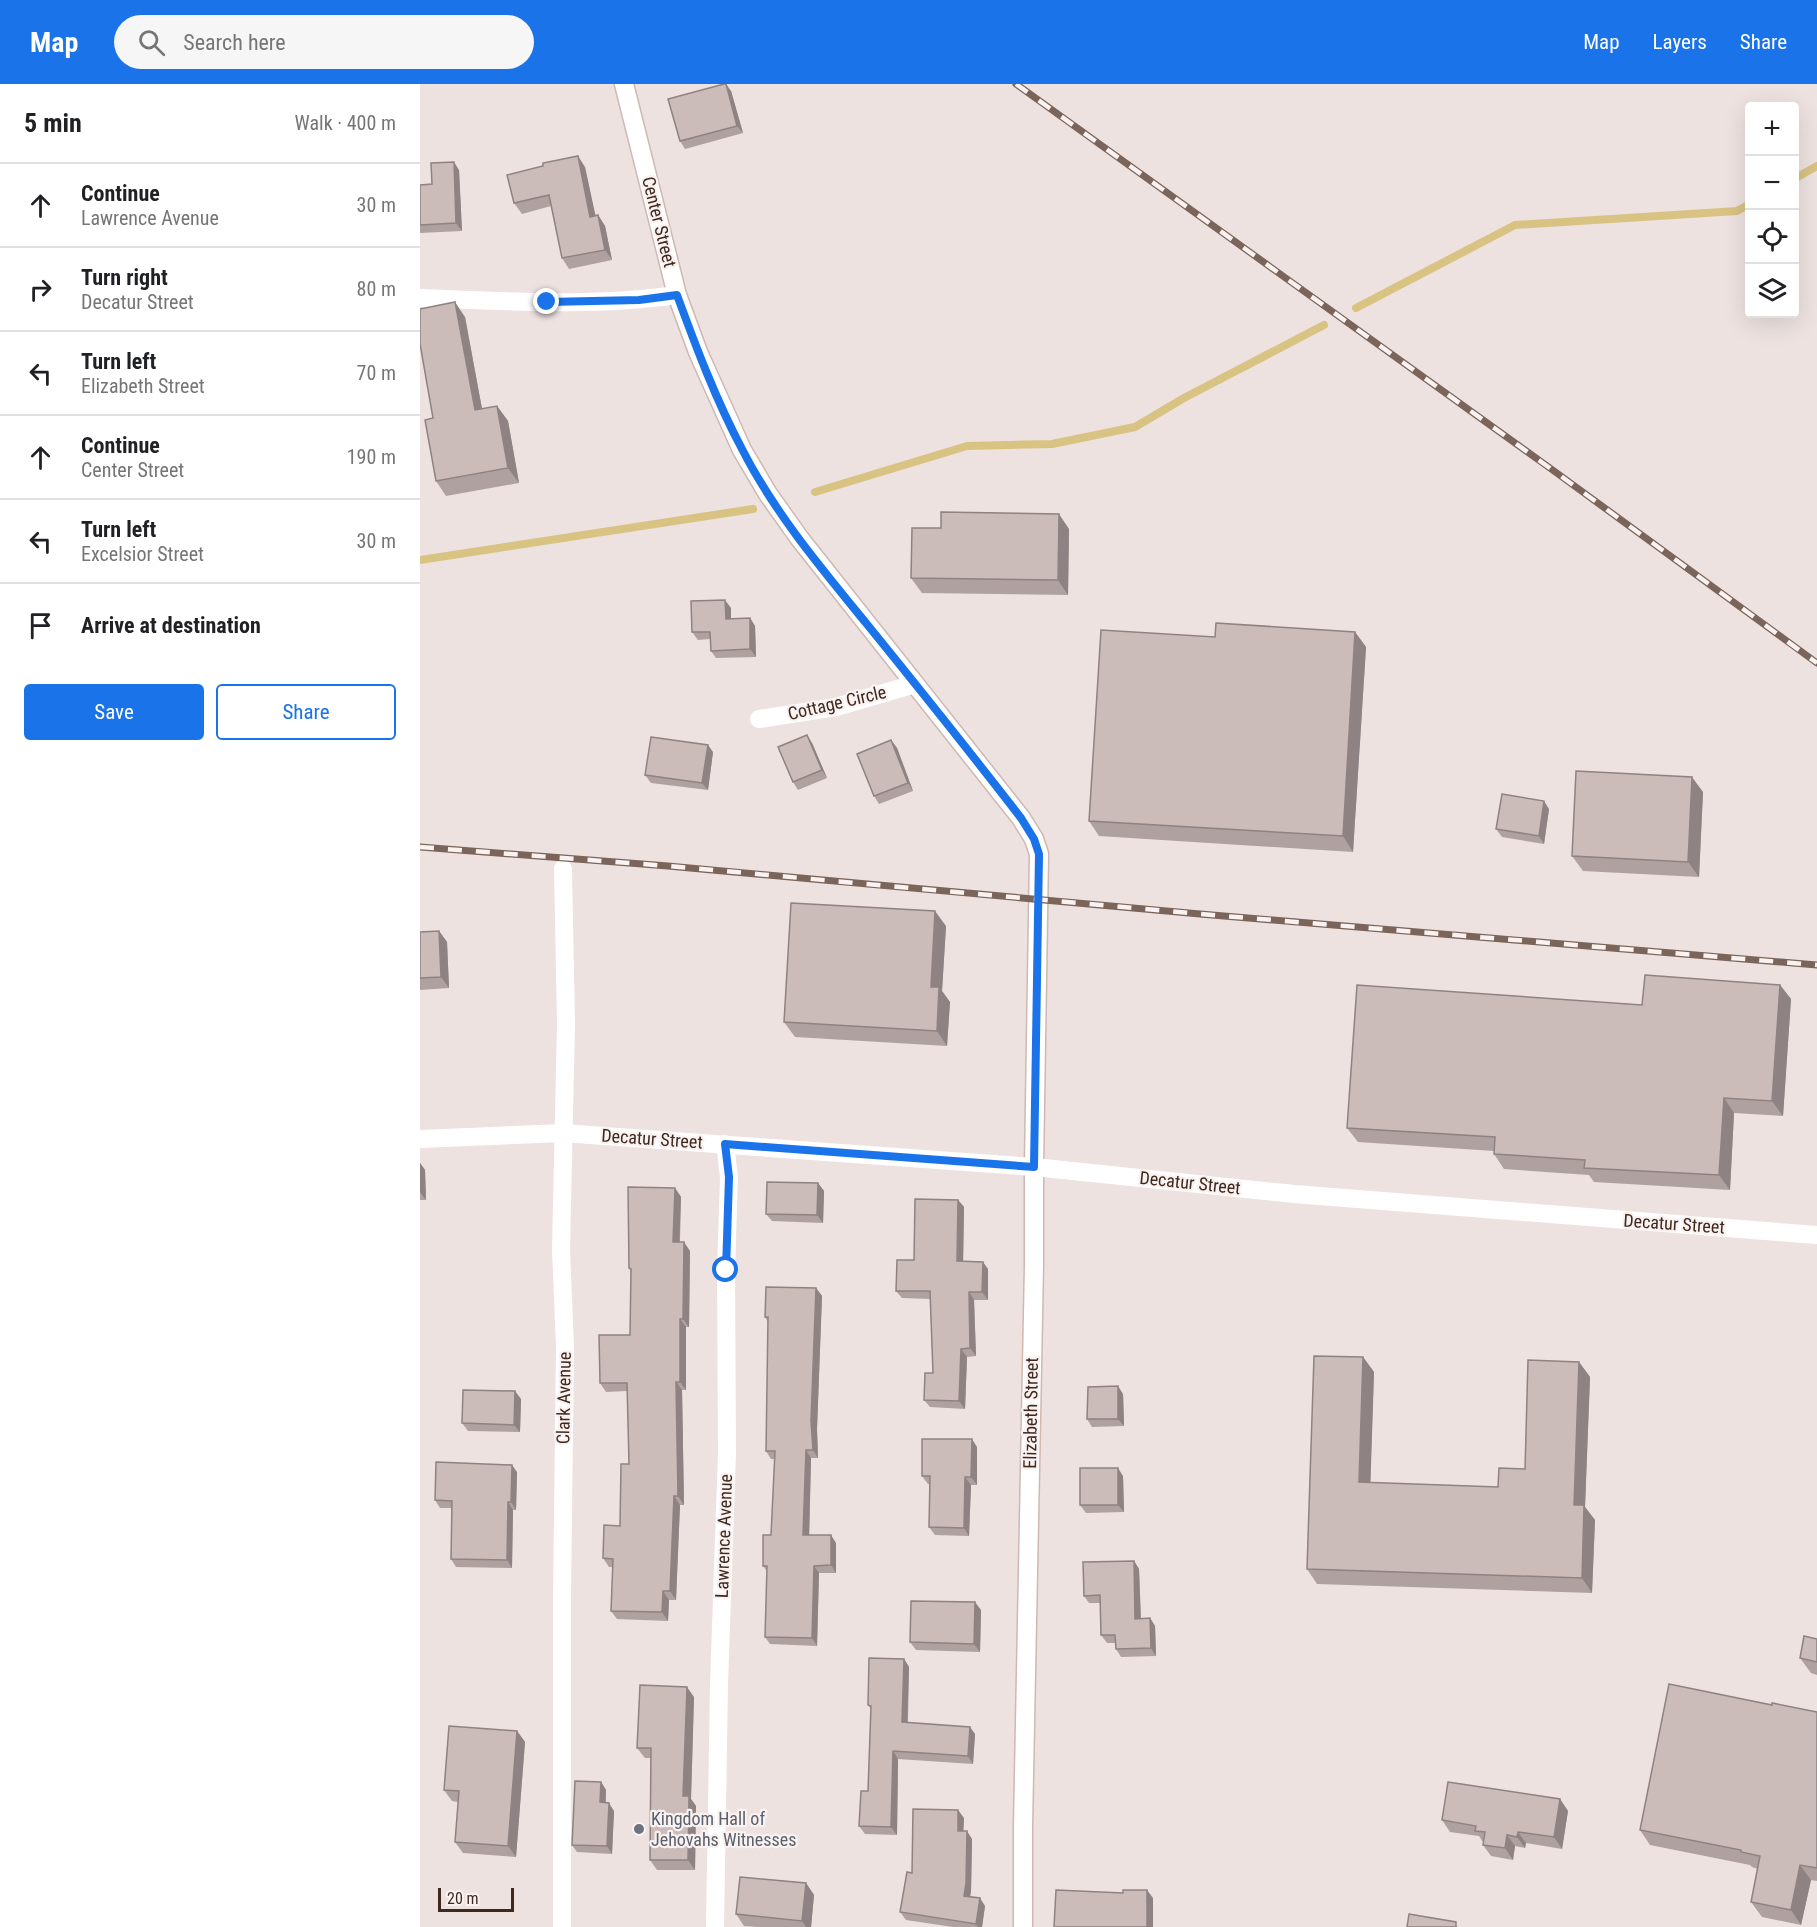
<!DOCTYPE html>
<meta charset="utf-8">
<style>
:root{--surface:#fff;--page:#f6f6f6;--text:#202124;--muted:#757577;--line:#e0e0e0;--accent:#1a73e8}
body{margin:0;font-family:"Roboto Condensed",sans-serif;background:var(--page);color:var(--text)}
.controls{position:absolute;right:18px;top:18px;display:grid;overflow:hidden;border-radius:6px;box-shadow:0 6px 24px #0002}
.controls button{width:54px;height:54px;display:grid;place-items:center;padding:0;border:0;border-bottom:2px solid var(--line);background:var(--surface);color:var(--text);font:30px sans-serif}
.scale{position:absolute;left:18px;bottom:15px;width:76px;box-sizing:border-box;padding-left:6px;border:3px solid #3f291f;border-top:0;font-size:16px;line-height:21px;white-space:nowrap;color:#3f291f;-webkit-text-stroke:4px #f9f2f1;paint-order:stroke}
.stop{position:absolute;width:18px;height:18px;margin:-14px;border:4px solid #1a73e8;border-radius:50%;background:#fff}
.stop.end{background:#1a73e8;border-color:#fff;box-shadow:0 2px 6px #0008}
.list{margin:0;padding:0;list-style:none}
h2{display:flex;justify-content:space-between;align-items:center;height:78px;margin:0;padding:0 24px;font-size:26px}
h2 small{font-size:20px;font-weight:400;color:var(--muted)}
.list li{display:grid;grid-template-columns:39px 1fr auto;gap:18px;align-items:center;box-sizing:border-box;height:84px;padding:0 24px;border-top:2px solid var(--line)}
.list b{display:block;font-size:22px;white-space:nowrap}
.list p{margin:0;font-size:20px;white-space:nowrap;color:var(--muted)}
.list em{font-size:20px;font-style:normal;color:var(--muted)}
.actions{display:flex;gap:12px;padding:18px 24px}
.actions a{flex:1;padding:14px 0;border:2px solid var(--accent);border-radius:6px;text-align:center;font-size:21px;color:var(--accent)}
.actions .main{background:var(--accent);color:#fff}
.icon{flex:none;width:33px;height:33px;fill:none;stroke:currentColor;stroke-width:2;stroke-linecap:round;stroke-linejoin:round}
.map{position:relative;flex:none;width:1397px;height:1843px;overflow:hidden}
header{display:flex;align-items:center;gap:36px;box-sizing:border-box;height:84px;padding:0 30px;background:var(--accent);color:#fff}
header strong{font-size:28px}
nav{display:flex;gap:33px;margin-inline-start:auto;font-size:21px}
.search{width:420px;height:54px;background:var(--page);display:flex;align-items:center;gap:15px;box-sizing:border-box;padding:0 21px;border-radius:33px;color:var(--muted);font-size:22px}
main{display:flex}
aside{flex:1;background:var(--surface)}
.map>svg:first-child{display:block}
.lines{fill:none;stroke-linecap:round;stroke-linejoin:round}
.stream{stroke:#d8c382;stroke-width:8}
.secondary-casing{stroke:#ceb8b2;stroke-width:21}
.street{stroke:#fff;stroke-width:18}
.secondary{stroke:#fff;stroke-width:18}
.rail-casing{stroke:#7b6459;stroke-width:7}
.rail{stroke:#f9f2f1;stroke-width:4.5;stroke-dasharray:14;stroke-linecap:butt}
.wall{fill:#afa19f}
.shaded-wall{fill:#8e8382}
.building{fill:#cbbbb9;stroke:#8e8382;stroke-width:1.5}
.route{stroke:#1a73e8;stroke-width:8}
.worship-dot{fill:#6b7280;stroke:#f9f2f1;stroke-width:2}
.labels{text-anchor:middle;stroke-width:4.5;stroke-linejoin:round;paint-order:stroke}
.street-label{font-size:18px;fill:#3f291f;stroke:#f9f2f1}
.worship-label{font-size:18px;fill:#5b616d;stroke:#f9f2f1;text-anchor:start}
</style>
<header>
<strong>Map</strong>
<div class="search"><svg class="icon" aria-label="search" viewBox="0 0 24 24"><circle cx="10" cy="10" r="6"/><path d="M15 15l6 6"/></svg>Search here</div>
<nav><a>Map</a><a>Layers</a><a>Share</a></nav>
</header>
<main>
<aside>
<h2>5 min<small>Walk · 400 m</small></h2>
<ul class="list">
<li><svg class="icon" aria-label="ahead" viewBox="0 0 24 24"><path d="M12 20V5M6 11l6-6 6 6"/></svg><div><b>Continue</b><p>Lawrence Avenue</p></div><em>30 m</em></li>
<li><svg class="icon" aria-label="right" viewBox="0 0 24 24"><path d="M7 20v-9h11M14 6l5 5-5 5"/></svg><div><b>Turn right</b><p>Decatur Street</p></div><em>80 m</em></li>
<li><svg class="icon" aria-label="left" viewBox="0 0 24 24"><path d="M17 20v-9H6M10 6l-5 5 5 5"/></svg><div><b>Turn left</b><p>Elizabeth Street</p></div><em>70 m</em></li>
<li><svg class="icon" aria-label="ahead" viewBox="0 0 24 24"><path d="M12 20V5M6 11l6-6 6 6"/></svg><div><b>Continue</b><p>Center Street</p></div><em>190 m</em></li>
<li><svg class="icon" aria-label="left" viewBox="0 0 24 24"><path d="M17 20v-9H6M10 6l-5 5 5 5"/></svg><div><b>Turn left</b><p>Excelsior Street</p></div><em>30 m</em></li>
<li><svg class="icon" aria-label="arrive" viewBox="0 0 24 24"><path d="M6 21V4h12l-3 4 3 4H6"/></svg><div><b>Arrive at destination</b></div></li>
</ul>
<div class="actions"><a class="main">Save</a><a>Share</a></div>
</aside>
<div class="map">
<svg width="1397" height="1843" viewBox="0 0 1397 1843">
<rect width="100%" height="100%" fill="#ede2e0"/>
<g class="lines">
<g class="stream">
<path d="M1374,95L1397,82"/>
<path d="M936,224L1095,141L1317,127L1330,120"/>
<path d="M395,408L547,362L632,360L715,343L764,314L904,241"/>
<path d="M0,476L333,425"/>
</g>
<defs>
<path id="secondary" d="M204,0L257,211L278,268L322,366L348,410L380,455L601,734L614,755L619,770L614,1083V1181L603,1742V1843"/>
</defs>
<use href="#secondary" class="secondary-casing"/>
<g class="street">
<path d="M0,214C86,217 172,223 257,211"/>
<path d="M339,635L416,623L495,600"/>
<path d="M0,1055L143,1049L614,1083L874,1110L1397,1151"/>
<path d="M142,1843V1514L145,1262L141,1166L146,940L143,785"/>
<path d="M295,1843L299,1601L307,1368L306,1186L309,1093L305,1060"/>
</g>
<use href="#secondary" class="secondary"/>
<defs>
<g id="rail">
<path d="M596,0L1134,387L1397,579"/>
<path d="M0,763L248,782L780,830L1397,881"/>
</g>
</defs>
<use href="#rail" class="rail-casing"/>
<use href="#rail" class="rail"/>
</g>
<g class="wall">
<path d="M311,7L323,49L265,65L260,57Z"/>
<path d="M165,83L175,132L178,131L185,142L192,176L149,185L142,174L131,122L102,130L94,119Z"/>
<path d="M39,86L42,147L0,149V101L12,100Z"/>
<path d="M45,233L62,325L77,322L88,337L99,399L26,412L16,397L13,334Z"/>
<path d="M649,445L648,511L502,509L491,494Z"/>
<path d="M311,524V535L330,534L335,542L336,573L296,574L291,567L290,555L278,556L272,548Z"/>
<path d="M935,548L946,563L933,768L679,752L669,737L795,553Z"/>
<path d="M471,656L477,664L493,707L459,720L454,712Z"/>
<path d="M392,659L407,694L378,706L373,698Z"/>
<path d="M293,668L288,706L231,699L225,691Z"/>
<path d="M1283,708L1279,793L1163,787L1152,772Z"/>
<path d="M1129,725L1124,760L1082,753L1076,745Z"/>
<path d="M526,842L522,907L530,918L527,962L375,953L364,938Z"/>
<path d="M19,847L27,858L29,904L0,906V848Z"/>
<path d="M1360,901L1371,915L1363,1032L1314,1029L1310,1106L1174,1098L1169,1091L1084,1085L1074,1070V1067L938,1058L927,1044L1222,921Z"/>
<path d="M0,1079L5,1086L6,1116H0Z"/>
<path d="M398,1099L404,1107L403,1139L352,1137L346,1130Z"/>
<path d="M255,1104L261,1113L260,1158L270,1167L269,1243H266V1306H262L264,1421H260L256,1516H249L248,1537L197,1535L191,1527L193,1483H189L183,1474L200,1442L209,1380L207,1307L186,1308L180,1299L210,1251L211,1188L209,1184Z"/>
<path d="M538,1116L544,1123L543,1177L568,1185V1216H554L556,1272L547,1273L545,1325L510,1323L504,1316L513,1289L510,1215L482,1214L476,1207L494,1176Z"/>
<path d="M396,1204L402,1212L397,1345L398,1374H391L389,1451L416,1459V1489H399L397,1562L350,1560L345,1553L347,1487L343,1482L351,1451L355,1375H351L346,1367L348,1238L345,1233Z"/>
<path d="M943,1273L954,1288L950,1399L1078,1403L1105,1385L1159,1278L1170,1293L1165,1423L1175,1436L1172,1509L897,1500L887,1485Z"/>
<path d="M703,1310L704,1342L672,1343L667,1335Z"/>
<path d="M101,1315L100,1348L48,1347L42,1339Z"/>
<path d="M557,1363V1401H551L549,1452L515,1451L509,1443L510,1400H508L502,1392Z"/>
<path d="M97,1388L96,1426H93L92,1484L36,1483L31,1475V1424H20L15,1416Z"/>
<path d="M703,1392L704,1428L666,1429L660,1421Z"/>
<path d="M714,1477L719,1485L721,1534H730L735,1542L736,1572L701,1573L696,1565L695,1559H687L681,1551L680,1519H669L664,1512Z"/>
<path d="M561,1526L560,1568L496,1566L490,1558Z"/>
<path d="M1397,1555V1591L1391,1589L1380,1574Z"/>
<path d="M484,1575L489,1583L488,1638L555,1650L553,1680L478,1675L477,1751L445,1750L439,1742L448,1707L451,1625L448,1621Z"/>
<path d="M274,1613L271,1715L276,1722L275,1786H237L230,1776L231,1674H225L217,1664Z"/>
<path d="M1352,1621L1397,1628V1797L1391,1796L1381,1841L1342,1833L1331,1818L1338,1785L1332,1783L1330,1781L1230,1761L1220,1746Z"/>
<path d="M97,1647L105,1658L96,1773L43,1769L35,1758L38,1718L32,1717L24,1706Z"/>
<path d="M181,1698L186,1706V1719L194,1727L192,1770L157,1768L152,1761Z"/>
<path d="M1140,1715L1148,1727L1142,1765L1106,1759L1105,1764L1095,1762L1093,1776L1071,1772L1063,1761V1758L1059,1752L1030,1748L1022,1736Z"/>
<path d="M544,1734L543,1747L552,1755L551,1807L550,1813L565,1822L562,1843H533L486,1836L480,1828L492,1789Z"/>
<path d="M386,1799L394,1811L391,1843H338L324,1842L316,1830Z"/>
</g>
<g class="shaded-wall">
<path d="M306,0L311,7L323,49L317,42Z"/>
<path d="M158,72L165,83L178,143L170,133Z"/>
<path d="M34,78L39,86L42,147L36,139Z"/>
<path d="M178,131L185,142L192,176L185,166Z"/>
<path d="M35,218L45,233L65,341L55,326Z"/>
<path d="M77,322L88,337L99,399L88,384Z"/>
<path d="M639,430L649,445L648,511L638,496Z"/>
<path d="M305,516L311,524V543L306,535Z"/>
<path d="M330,534L335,542L336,573L330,565Z"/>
<path d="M935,548L946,563L933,768L923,752Z"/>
<path d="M387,651L392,659L407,694L402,686Z"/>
<path d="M471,656L477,664L493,707L488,699Z"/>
<path d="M288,661L293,668L288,706L282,699Z"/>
<path d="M1272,693L1283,708L1279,793L1268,778Z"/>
<path d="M1124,717L1129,725L1124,760L1119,752Z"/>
<path d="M515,827L526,842L522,907L530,918L527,962L517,947L511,903Z"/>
<path d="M19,847L27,858L29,904L21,893Z"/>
<path d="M1360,901L1371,915L1363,1032L1352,1017Z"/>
<path d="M1304,1014L1314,1029L1310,1106L1299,1091Z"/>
<path d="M0,1079L5,1086L6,1116L0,1108Z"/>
<path d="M398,1099L404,1107L403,1139L397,1131Z"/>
<path d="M255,1104L261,1113L259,1167L253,1158Z"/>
<path d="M538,1116L544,1123L543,1185L537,1177Z"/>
<path d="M264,1158L270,1167L269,1243L263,1235Z"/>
<path d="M563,1178L568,1185V1216L562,1208Z"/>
<path d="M396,1204L402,1212L397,1345L398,1374L393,1366L391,1337Z"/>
<path d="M549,1208L554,1216L556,1272L550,1264Z"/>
<path d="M260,1235L266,1243V1306L260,1298Z"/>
<path d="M541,1265L547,1273L545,1325L539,1317Z"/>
<path d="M943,1273L954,1288L950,1413L939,1398Z"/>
<path d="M1159,1278L1170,1293L1165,1423L1175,1436L1172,1509L1162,1494L1154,1421Z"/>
<path d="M256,1298L262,1306L264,1421L258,1412Z"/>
<path d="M698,1302L703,1310L704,1342L698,1335Z"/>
<path d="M95,1307L101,1315L100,1348L94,1341Z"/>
<path d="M552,1355L557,1363V1401L551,1393Z"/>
<path d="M386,1366L391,1374L389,1459L383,1451Z"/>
<path d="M92,1381L97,1388L96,1426L91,1418Z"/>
<path d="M698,1384L703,1392L704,1428L698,1421Z"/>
<path d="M545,1393L551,1401L549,1452L544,1444Z"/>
<path d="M254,1412L260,1421L256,1516L250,1507Z"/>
<path d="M88,1418L93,1426L92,1484L87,1476Z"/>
<path d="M411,1451L416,1459V1489L411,1481Z"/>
<path d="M714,1477L719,1485L721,1542L715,1535Z"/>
<path d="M394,1482L399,1489L397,1562L392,1554Z"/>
<path d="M243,1507L249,1516L248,1537L242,1528Z"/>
<path d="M555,1518L561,1526L560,1568L554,1560Z"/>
<path d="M730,1534L735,1542L736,1572L731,1564Z"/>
<path d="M484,1575L489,1583L487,1646L482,1638Z"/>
<path d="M267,1603L274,1613L271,1715L276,1722L275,1786L268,1776L263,1712Z"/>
<path d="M550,1643L555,1650L553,1680L548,1672Z"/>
<path d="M97,1647L105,1658L96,1773L88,1762Z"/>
<path d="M473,1667L478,1675L477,1751L471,1743Z"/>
<path d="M181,1698L186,1706L185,1726L180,1718Z"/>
<path d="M1140,1715L1148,1727L1142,1765L1134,1753Z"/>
<path d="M189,1719L194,1727L192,1770L187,1762Z"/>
<path d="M538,1726L544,1734L543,1755L538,1747Z"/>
<path d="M547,1747L552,1755L551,1807L549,1819L544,1812Z"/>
<path d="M1098,1748L1106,1759L1105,1764L1097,1753Z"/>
<path d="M1087,1751L1095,1762L1093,1776L1085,1764Z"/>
<path d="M1380,1781L1391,1796L1381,1841L1371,1826Z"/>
<path d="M386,1799L394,1811L391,1843H386L382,1837Z"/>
<path d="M727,1806L733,1814V1843H727Z"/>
<path d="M560,1814L565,1822L562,1843H558L556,1840Z"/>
</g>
<g class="building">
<path d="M304,0H306L317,42L260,57L248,15Z"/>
<path d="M158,72L170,133L178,131L185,166L142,174L129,111L94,119L87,91L123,82V79Z"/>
<path d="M34,78L36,139L0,141V101L12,100L11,79Z"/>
<path d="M35,218L55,326L77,322L88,384L16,397L5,336L13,334L0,260V225Z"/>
<path d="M521,428L639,430L638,496L491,494L492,444H521Z"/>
<path d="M305,516L306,535L330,534V565L291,567L290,548H272L271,517Z"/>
<path d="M796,539L935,548L923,752L669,737L681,546L795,553Z"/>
<path d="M387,651L402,686L373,698L358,663Z"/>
<path d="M231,653L288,661L282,699L225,691Z"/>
<path d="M471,656L488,699L454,712L437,670Z"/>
<path d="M1156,687L1272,693L1268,778L1152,772Z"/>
<path d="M1082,710L1124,717L1119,752L1076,745Z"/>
<path d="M371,819L515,827L511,903H519L517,947L364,938Z"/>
<path d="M19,847L21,893L0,894V848Z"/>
<path d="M1225,891L1360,901L1352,1017L1304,1014L1299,1091L1164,1084L1165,1076L1074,1070L1075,1053L927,1044L937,901L1222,921Z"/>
<path d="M347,1098L398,1099L397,1131L346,1130Z"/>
<path d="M208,1103L255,1104L253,1158H264L263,1235H260V1298H256L258,1412H254L250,1507H243L242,1528L191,1527L193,1475L183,1474L184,1441L200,1442L201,1380H209L207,1299H180L179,1251H210L211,1185L209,1184Z"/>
<path d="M495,1115L538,1116L537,1177L563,1178L562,1208H549L550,1264L541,1265L539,1317L504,1316L505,1289H513L510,1207H476L477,1176H494Z"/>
<path d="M346,1203L396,1204L391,1337L393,1366H386L383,1451H411V1481L394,1482L392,1554L345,1553L347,1482H343V1451H351L355,1367H346L348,1233H345Z"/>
<path d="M894,1272L943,1273L939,1398L1078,1403L1079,1384L1105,1385L1108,1276L1159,1278L1154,1421H1164L1162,1494L887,1485Z"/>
<path d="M698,1302V1335H667L668,1303Z"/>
<path d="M43,1306L95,1307L94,1341L42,1339Z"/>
<path d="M502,1355H552L551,1393H545L544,1444L509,1443L510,1392H502Z"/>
<path d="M16,1378L92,1381L91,1418H88L87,1476L31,1475L32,1417L15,1416Z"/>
<rect x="660" y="1384" width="38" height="37"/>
<path d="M714,1477L715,1535L730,1534L731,1564L696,1565L695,1551H681L680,1511L664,1512L663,1478Z"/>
<path d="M491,1517L555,1518L554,1560L490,1558Z"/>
<path d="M1384,1552L1397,1555V1578L1380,1574Z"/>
<path d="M449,1574L484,1575L482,1638L550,1643L548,1672L473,1667L471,1743L439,1742L441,1707H448L451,1622L448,1621Z"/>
<path d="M1249,1600L1352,1621V1619L1397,1628V1784L1380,1781L1371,1826L1331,1818L1340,1772L1321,1768V1766L1220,1746Z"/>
<path d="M220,1601L267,1603L263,1712H269L268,1776H230L231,1664H217Z"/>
<path d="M29,1642L97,1647L88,1762L35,1758L39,1707L24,1706Z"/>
<path d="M155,1697L181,1698L180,1718L189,1719L187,1762L152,1761Z"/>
<path d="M1028,1698L1140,1715L1134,1753L1098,1748L1097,1753L1087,1751L1085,1764L1063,1761L1065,1748L1055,1747L1056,1742L1022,1736Z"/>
<path d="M493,1725L538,1726V1747H547L546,1799L544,1812L560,1814L556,1840L480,1828L487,1788L492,1789Z"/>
<path d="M320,1793L386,1799L382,1837L316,1830Z"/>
<path d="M636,1806L703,1809V1806H727V1843H634Z"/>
<path d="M989,1830L1036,1838V1843H1037H987Z"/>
</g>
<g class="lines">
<path class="route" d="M127,218L219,216L257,211C276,263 296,316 322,365C354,428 401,484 446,539C498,603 550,668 601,734L614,755L619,770L614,1083L305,1060L309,1093L306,1186"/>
</g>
<circle class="worship-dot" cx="219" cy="1745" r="6"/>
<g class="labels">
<g class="street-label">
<text transform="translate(239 138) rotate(76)" y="6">Center Street</text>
<text transform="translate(417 619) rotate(-13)" y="6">Cottage Circle</text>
<text transform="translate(232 1055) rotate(4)" y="6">Decatur Street</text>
<text transform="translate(770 1099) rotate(6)" y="6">Decatur Street</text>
<text transform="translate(1254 1140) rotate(4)" y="6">Decatur Street</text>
<text transform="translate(144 1314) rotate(-89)" y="6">Clark Avenue</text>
<text transform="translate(611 1329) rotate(-89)" y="6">Elizabeth Street</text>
<text transform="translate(304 1452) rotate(-88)" y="6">Lawrence Avenue</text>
</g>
<g class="worship-label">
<text x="231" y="1741">Kingdom Hall of<tspan x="231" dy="21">Jehovahs Witnesses</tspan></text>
</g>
</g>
</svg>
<div class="controls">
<button>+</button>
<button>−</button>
<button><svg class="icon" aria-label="locate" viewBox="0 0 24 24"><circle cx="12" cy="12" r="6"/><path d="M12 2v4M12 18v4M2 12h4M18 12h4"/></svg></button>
<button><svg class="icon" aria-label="layers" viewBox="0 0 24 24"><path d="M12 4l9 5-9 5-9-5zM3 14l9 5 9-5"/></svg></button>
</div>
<div class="scale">20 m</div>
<div class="stop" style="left:306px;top:1186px"></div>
<div class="stop end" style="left:127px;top:218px"></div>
</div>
</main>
